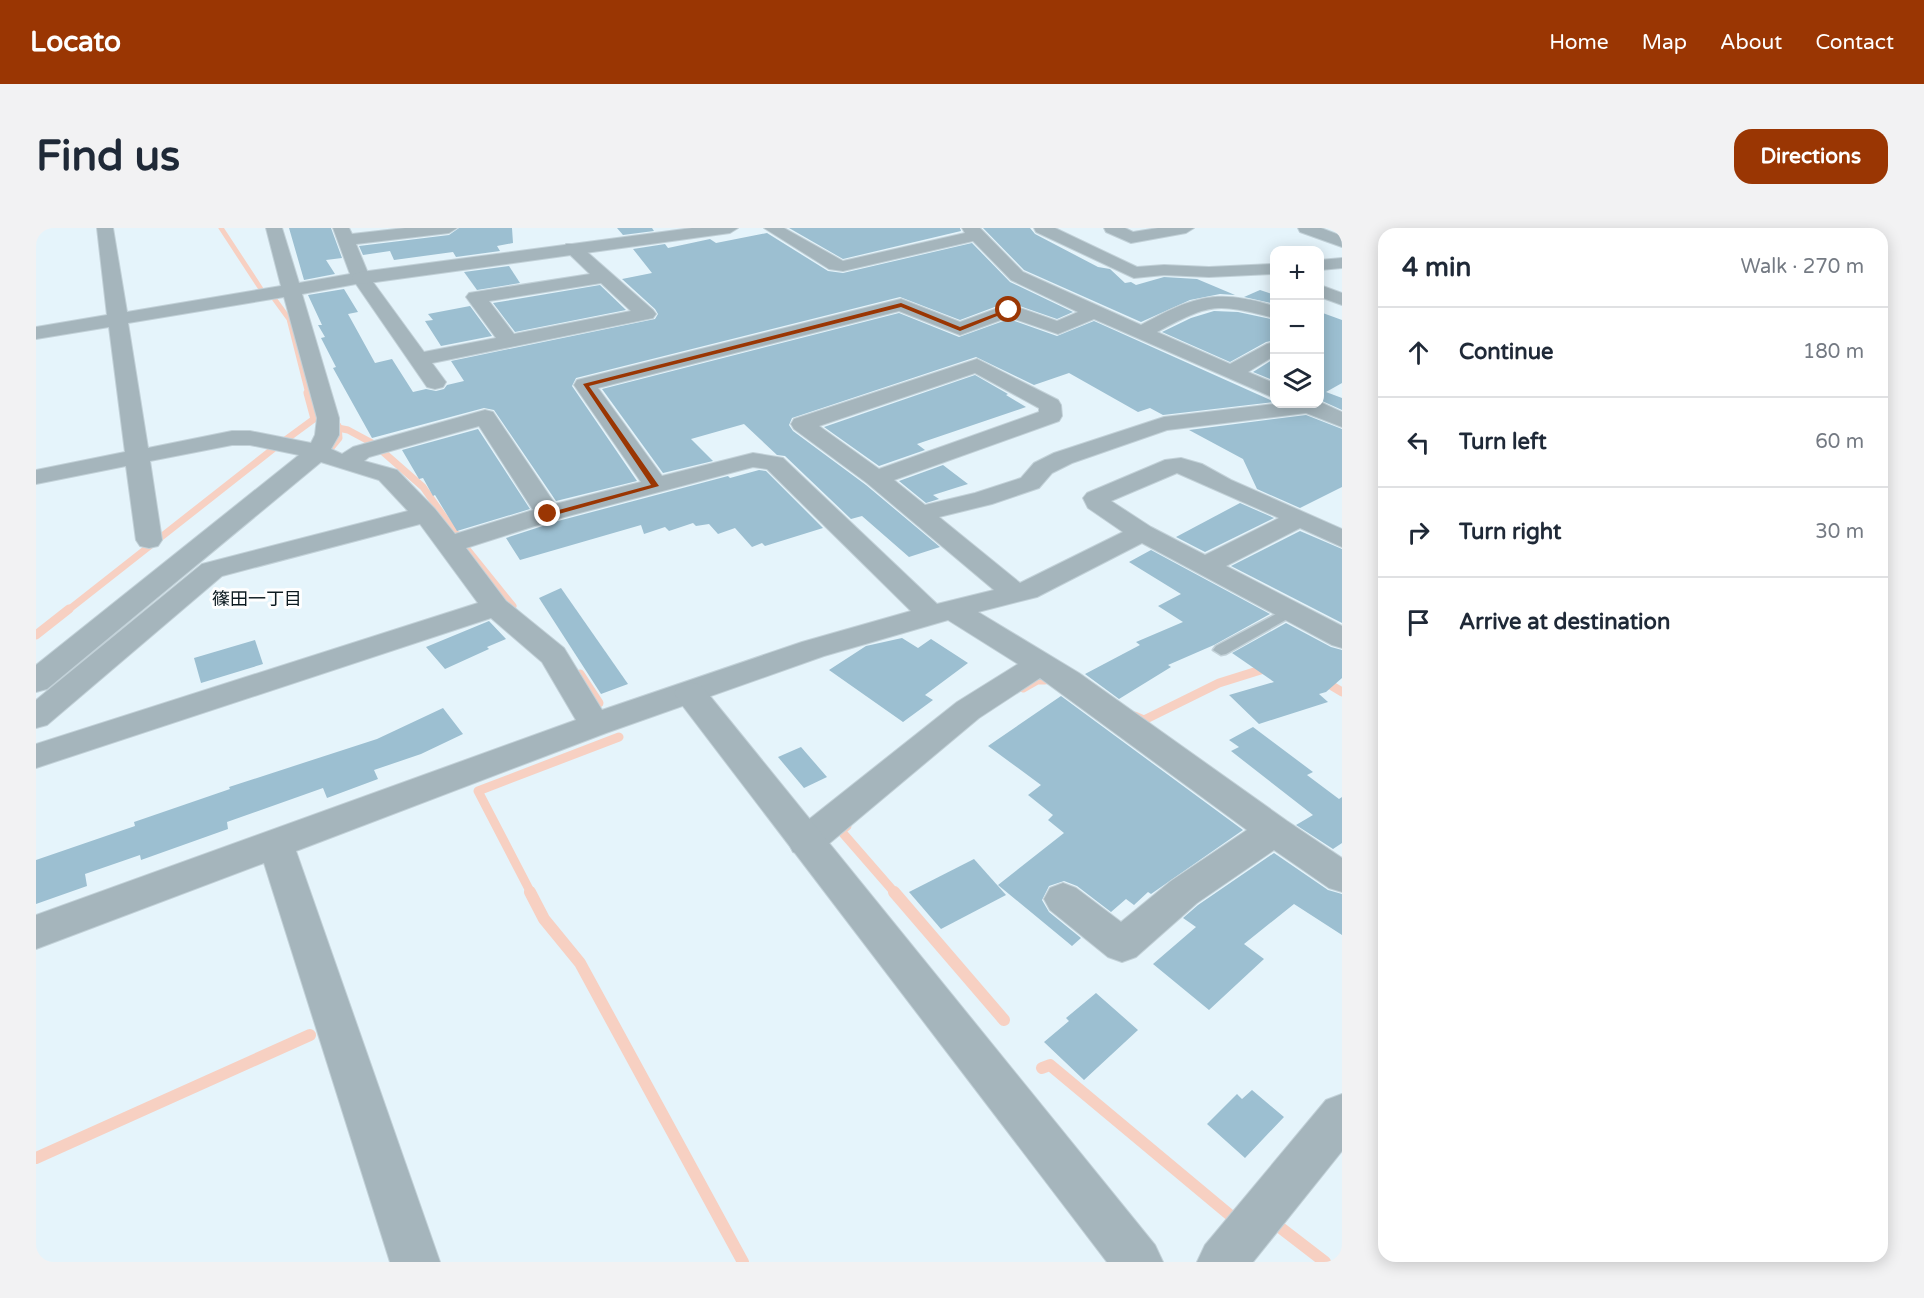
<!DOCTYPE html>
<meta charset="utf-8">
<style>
:root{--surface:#fff;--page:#f2f2f3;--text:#1f2937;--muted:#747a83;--line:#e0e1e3;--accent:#9a3603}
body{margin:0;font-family:"Varela Round","Noto Sans JP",sans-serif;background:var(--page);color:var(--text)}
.controls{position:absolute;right:18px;top:18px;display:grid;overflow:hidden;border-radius:12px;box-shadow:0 3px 15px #0003}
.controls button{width:54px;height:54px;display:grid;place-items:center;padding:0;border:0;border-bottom:2px solid var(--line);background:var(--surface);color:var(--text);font:30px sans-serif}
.stop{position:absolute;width:18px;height:18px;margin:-14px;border:4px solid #9a3603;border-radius:50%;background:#fff}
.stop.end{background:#9a3603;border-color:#fff;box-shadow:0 2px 6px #0008}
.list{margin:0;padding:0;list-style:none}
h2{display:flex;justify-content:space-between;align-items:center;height:78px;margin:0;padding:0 24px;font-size:26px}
h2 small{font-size:20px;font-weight:400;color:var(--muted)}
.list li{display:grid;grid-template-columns:39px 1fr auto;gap:18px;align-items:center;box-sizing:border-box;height:90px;padding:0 24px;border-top:2px solid var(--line)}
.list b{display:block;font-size:22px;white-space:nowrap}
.list em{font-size:20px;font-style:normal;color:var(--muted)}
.icon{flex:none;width:33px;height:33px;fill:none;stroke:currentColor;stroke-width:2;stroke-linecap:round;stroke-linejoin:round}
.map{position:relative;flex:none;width:1306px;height:1034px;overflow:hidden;border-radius:18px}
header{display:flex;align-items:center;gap:36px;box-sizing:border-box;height:84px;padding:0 30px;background:var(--accent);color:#fff}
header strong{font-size:28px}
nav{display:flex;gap:33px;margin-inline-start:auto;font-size:21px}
.intro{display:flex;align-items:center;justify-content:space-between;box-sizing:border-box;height:144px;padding:0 36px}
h1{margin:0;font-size:42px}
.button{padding:15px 27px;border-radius:18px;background:var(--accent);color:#fff;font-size:21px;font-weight:700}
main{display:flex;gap:36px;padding:0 36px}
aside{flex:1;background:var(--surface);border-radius:18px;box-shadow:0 3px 15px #0003}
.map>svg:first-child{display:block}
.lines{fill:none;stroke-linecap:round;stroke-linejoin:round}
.stream-far3{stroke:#f7d0c2;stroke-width:5}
.stream-far2{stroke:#f7d0c2;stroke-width:7}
.stream-far1{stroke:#f7d0c2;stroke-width:9}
.stream{stroke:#f7d0c2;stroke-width:12}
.building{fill:#9cbfd1}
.service-casing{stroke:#c2d1d8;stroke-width:3}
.minor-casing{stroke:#c2d1d8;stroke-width:2}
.tertiary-casing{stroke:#c2d1d8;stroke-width:2}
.service{fill:#a5b5bc;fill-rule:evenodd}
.minor{fill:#a5b5bc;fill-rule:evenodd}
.tertiary{fill:#a5b5bc;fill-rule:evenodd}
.route{fill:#9a3603}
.labels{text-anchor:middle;stroke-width:6;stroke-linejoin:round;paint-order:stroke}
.neighbourhood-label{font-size:18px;fill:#0c1a20;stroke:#fefefe}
</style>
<header>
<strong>Locato</strong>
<nav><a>Home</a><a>Map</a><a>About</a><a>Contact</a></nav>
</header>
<div class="intro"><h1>Find us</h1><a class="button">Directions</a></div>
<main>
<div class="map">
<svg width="1306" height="1034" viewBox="0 0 1306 1034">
<rect width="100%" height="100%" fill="#e5f4fb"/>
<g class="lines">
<g class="stream-far3">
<path d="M185,0L225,61"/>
<path d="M237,69L253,91L272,166"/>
</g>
<g class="stream-far2">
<path d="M302,200L312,202L338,216"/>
<path d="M248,213L278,191L271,165"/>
<path d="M294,221L303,210L302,198"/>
<path d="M346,223L387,259L421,307"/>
<path d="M427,316L477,378"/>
<path d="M31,383L237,221"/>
</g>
<g class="stream-far1">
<path d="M0,407L33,381"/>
<path d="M544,446L563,475"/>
<path d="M1286,452L1306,464"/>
<path d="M987,460L1001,452H1009"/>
<path d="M1099,488L1108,492L1183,455L1231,440"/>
<path d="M811,598L805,603L859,665"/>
<path d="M495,665L442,563L583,509"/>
</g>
<g class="stream">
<path d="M494,664L508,691L544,735L707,1034"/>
<path d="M858,664L968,792"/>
<path d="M1006,840L1014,837L1195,988"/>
<path d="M0,930L274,807"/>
<path d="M1237,994L1289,1034"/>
</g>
</g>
<g class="building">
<path d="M253,0H295L306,30L290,32L299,46L268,52Z"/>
<path d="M423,0H476L477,15L461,18L464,23L420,29L417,24L358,32L354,23L327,27L323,18L413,7Z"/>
<path d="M581,0H616L618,3L587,7Z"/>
<path d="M753,0H924L925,3L807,31Z"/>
<path d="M947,0H994L999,6L1062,39L1074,41L1089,55L1095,54L1100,57L1128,49L1161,51L1199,67L1184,66L1154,72L1105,94L988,42Z"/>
<path d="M731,5L792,43L807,45L936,15L974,54L1037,84L1021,91L972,74L924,92L864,69L540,150L536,158L601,253L520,273L458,182L448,180L336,210L297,140L300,139L285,110L289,109L282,97H286L272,67L308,61L322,84L312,86L339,135L356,131L377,164L390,161L400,163L408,161L411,157L428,153L415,133L619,91L622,86L619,81L586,51L616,45L597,21L629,16L632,20L674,11L680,15Z"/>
<path d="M473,38L484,55L441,62L428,44Z"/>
<path d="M564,57L590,82L479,104L457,75Z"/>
<path d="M1224,62L1239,67V76L1208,69Z"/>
<path d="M434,78L456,108L405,118L389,93L397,92L392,86Z"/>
<path d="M1178,83L1202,84L1239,92V112L1230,114L1194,134L1126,104L1155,90Z"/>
<path d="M1284,84L1306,92V155L1290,164L1306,170V182L1284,172Z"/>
<path d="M863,85L923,109L973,91L1021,108L1058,93L1239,174L1127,187L1114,180L1102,184L1033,145L998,157L940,129L756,190L753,197L757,203L830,257L904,319L873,329L826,288L815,291L749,228L741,227L708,196L655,211L677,233L627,245L566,161Z"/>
<path d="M1239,130V153L1217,144Z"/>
<path d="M939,147L972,166L970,167L990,179L881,216L889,222L843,238L788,199Z"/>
<path d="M1270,187L1306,201V259L1264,280L1221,261L1207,231L1153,202Z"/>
<path d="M442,201L494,281L421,303L399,267L397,268L387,250L383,251L366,222Z"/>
<path d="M907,237L932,256L897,267L903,271L890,275L863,253Z"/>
<path d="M723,242L730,243L787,300L729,318L726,315L716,319L699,300L682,306L673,296L660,298L657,295L633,303L629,299L608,306L605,297L484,332L470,310L522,293L692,248L694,250Z"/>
<path d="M1204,275L1238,290L1169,324L1140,309Z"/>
<path d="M1264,303L1306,321V395L1195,338Z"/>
<path d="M1115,322L1234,386L1178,417L1132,437L1135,439L1083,471L1049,446L1104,417L1100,414L1147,394L1122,378L1145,366L1093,334Z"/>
<path d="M525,360L592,456L565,466L503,370Z"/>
<path d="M453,393L470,411L451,419L453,421L409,441L390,419Z"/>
<path d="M1250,395L1295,419L1306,422V450L1290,464L1283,466L1292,474L1223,496L1193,467L1238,454L1196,425Z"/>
<path d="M866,410L882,420L895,411L932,435L889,467L897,472L867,494L793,442L830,418Z"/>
<path d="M219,412L227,436L165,455L158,430Z"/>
<path d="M1025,468L1207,602L1115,666L1112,664L1098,677L1090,671L1075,684L1041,658L1028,653L1013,658L1006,672L1013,684L1045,710L1036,718L962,657L1028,605L1012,592L1017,587L992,567L1005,557L952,518Z"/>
<path d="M407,480L427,506L385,526L338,542L342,551L291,570L287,560L191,594L192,601L105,632L104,627L49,646L51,658L0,676V632L99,598L98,594L194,561L193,559L341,511Z"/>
<path d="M1217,499L1277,544L1271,547L1303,571L1306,569V615L1297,621L1260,597L1277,587L1195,523L1203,519L1193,512Z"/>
<path d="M765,519L791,549L768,560L742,529Z"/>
<path d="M1238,625L1292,662L1306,666V707L1258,676L1208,716L1228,731L1173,782L1117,736L1160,699L1147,690L1162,677Z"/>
<path d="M938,631L970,667L905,701L873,664Z"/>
<path d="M1060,765L1102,802L1048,852L1008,814L1033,793L1030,790Z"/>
<path d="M1216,862L1248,889L1209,930L1171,896L1201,866L1206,871Z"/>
</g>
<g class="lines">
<defs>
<path id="service" d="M1255,378L1260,380L1262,383L1260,386L1190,426L1185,427L1177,422L1180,418Z"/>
<g id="minor">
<path d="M61,0H77L91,84L245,58L230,0H246L263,55L314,46L297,0H313L316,6L369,0H421L413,5L320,16L334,50L388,124L460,110L430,69L433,65L554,46L527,20L530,16H542L617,82L620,86L617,90L396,135L410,154L407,159L399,161L391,159L320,56L266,66L303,190V207L295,221L306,226L317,219L449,182L457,184L519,276L605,254L538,157L541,152L865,71L924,94L973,76L1021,93L1042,84L975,52L937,13L807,43L793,41L728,0H748L807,33L929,5L926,0H944L987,44L1105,97C1156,69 1180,60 1238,78V90C1180,75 1175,75 1121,104L1194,136L1231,116L1238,114V128L1212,144L1238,155V170L1058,91L1022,106L973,89L924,107L863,83L562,160L626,248L717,225L747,230L901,376L958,362L831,255L758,201L755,196L758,191L941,131L1022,172L1025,177L1026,188L1023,193L858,252L889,277L939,265L985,250L998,235L1018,225L1128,189L1239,176L1284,174L1306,184V199L1270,185L1131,202L1036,235L1016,245L1003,260L956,276L903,289L984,355L1087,304L1052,280L1047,270L1051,265L1129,232L1145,230L1166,236L1195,252L1306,301V319L1264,300L1190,338L1306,398V420L1296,417L1106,315L1001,369L942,384L1043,445L1251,593L1306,630V664L1293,660L1238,622L1161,675L1100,729L1086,734L1072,729L1014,682L1008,671L1014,660L1027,655L1040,660L1085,694L1135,653L1211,602L1004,450L943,490L783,624L770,628L757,624L752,614L757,604L921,474L982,436L912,392L788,428L570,505L260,623L404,1034H354L228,635L0,721V687L540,492L506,434L455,390L0,540V516L442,375L384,296L186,348L11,497L0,500V472L166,336L372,283L343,252L285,234L11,461L0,464V437L263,227L214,217H196L114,233L126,312L122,318L113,320L104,318L100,312L90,238L0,256V242L89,224L73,99L0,111V99L71,87ZM565,55L595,83L478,106L453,73ZM248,69L281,190L279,207L275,215L214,203H196L112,220L92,95ZM939,145L1003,180V184L843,241L783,198ZM443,198L497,282L419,306L399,281L361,242L328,233L333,229ZM717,239L731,241L875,383L766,414L566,482L528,420L470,373L430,320L521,291ZM1141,245L1243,290L1169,327L1115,299L1075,273Z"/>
<path d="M998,0H1019L1101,39L1128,37L1173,39L1238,36V46L1173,49L1128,47L1098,50L1000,4Z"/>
<path d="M1068,0H1089L1097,4L1122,0H1158L1150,5L1095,15L1070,4Z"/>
<path d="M1262,0H1285L1306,8V19L1264,4Z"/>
<path d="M1306,30V40L1284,42V32Z"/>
<path d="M1284,57L1306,65V77L1284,69Z"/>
<path d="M1306,866V923L1217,1034H1161L1169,1017L1290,872Z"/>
</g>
<g id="tertiary">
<path d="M656,0H702L694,5L325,56L318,54L316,50L318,46L325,44Z"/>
<path d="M654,454L665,457L1119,1017L1127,1034H1071L643,473L638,465L643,457Z"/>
</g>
</defs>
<use href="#service" class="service-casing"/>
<use href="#minor" class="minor-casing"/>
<use href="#tertiary" class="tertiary-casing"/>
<use href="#service" class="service"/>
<use href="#minor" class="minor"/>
<use href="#tertiary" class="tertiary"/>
</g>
<path class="route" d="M865,75L924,99L971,81L976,82L924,103L865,79L553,158L623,258L512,289L508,286L615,257L547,156Z"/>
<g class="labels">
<g class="neighbourhood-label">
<text x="221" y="377">篠田一丁目</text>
</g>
</g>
</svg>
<div class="controls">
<button>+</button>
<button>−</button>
<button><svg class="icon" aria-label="layers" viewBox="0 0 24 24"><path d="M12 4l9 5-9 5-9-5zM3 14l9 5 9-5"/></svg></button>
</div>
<div class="stop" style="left:973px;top:82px"></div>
<div class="stop end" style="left:512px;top:286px"></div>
</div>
<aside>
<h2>4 min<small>Walk · 270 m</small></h2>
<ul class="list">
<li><svg class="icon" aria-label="ahead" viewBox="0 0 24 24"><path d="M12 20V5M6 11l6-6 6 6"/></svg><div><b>Continue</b></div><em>180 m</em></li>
<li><svg class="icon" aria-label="left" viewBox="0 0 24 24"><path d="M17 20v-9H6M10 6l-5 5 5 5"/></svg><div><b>Turn left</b></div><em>60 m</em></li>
<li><svg class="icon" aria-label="right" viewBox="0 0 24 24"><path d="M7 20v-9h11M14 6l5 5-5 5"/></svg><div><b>Turn right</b></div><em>30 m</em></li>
<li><svg class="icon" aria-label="arrive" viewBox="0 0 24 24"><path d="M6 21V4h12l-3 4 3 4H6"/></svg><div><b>Arrive at destination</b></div></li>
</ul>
</aside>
</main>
